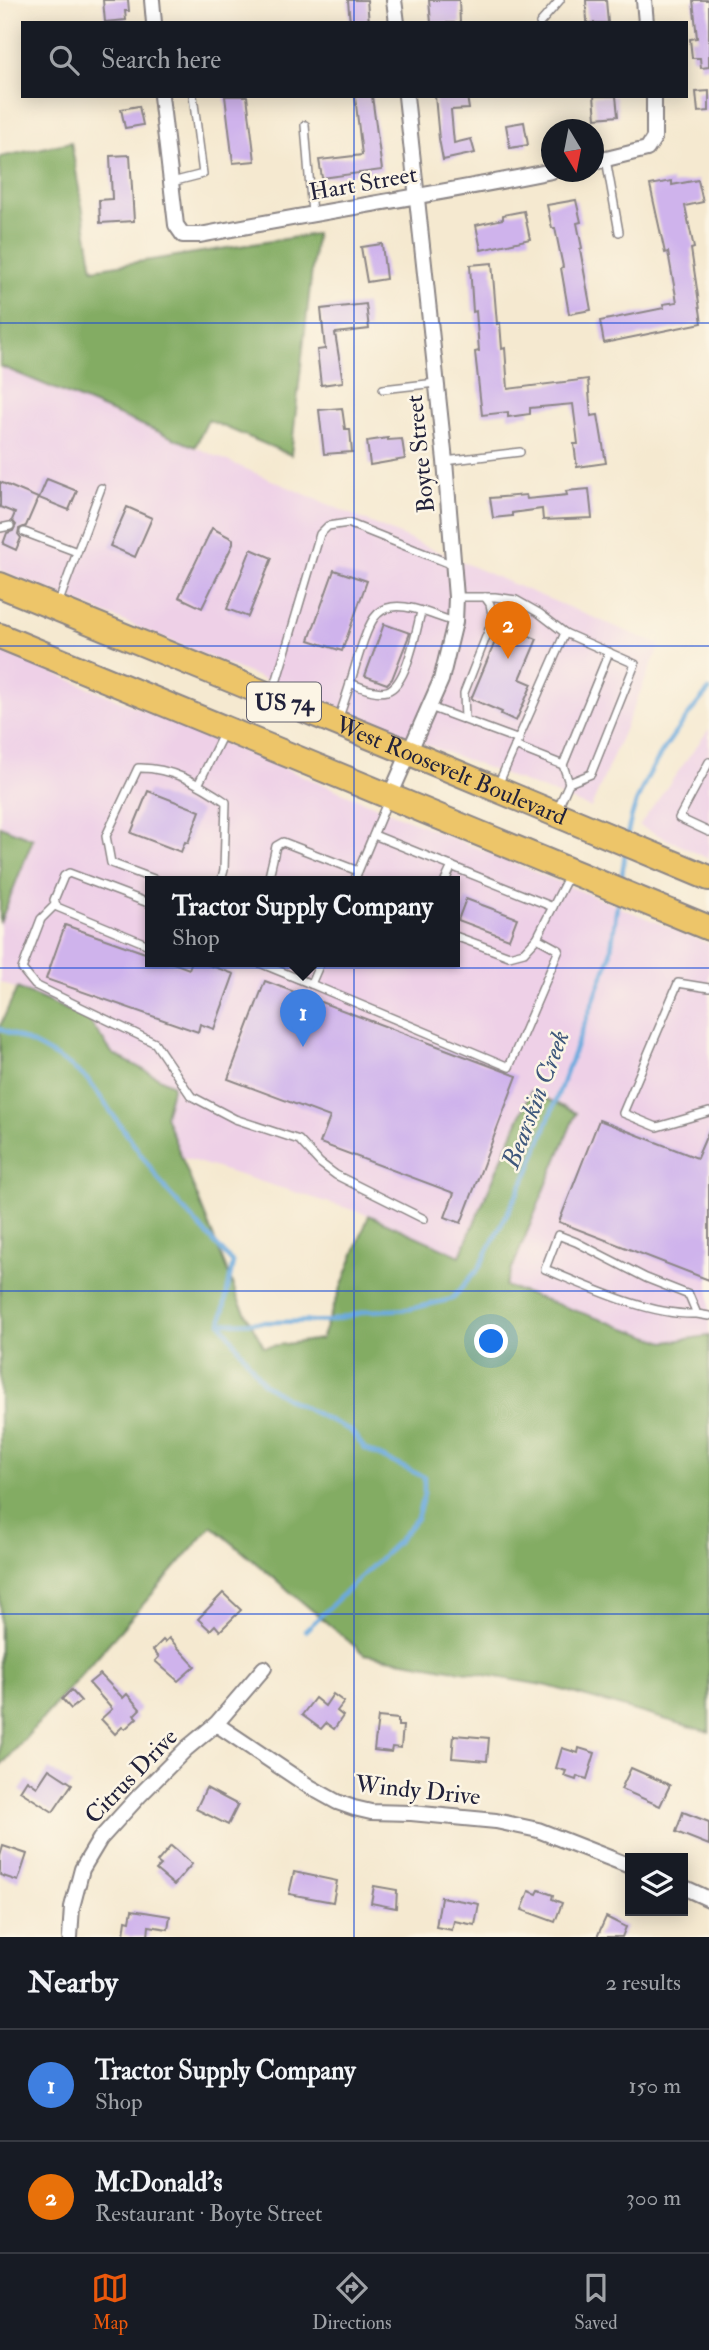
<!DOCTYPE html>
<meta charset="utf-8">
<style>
:root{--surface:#171b24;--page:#20242c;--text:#f1f3f6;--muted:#9ea1a6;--line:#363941;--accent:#ea580c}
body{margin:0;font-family:"IM FELL Double Pica",serif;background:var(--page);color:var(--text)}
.controls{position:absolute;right:21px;bottom:21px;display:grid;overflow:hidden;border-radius:0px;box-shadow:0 4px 18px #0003}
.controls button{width:63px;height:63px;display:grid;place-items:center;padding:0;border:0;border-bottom:2px solid var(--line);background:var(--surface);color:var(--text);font:35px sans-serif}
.compass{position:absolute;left:541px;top:119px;width:63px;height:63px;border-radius:50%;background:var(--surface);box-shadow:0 4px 18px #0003;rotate:170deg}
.you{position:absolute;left:492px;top:1342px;width:24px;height:24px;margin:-18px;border:5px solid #fff;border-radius:50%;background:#1a73e8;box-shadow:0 0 0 10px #1a73e833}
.badge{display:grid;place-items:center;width:46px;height:46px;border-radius:50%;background:var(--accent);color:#fff;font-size:23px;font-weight:700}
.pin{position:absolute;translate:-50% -58px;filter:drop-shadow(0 2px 4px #0008)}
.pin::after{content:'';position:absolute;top:37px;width:24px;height:21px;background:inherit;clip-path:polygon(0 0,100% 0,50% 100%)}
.popup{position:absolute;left:145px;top:876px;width:315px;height:91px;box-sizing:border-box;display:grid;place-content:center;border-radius:0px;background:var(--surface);filter:drop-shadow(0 2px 5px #0005);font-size:23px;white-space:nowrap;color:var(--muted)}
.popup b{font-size:26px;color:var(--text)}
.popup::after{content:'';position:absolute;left:50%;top:100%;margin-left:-14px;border:14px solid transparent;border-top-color:var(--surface)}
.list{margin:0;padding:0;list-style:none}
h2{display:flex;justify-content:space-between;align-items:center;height:91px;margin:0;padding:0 28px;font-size:30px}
h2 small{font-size:23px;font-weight:400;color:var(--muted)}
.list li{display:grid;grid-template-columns:46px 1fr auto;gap:21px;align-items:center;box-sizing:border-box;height:112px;padding:0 28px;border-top:2px solid var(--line)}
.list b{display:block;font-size:26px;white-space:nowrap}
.list p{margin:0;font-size:23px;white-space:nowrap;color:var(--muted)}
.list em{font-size:23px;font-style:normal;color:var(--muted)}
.icon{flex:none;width:38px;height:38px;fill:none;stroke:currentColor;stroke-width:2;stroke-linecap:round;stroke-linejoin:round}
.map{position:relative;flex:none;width:709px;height:1937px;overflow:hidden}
.search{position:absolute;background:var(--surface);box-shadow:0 4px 18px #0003;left:21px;right:21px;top:21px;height:77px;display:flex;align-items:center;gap:18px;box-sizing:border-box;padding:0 24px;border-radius:0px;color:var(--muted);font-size:26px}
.sheet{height:315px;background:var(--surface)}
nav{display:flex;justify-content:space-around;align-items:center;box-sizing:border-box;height:98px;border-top:2px solid var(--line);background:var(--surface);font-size:19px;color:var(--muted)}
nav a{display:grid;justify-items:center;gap:4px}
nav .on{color:var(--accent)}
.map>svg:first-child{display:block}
.built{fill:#eed0e7;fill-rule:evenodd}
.forest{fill:#83ac64;stroke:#526750;stroke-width:2}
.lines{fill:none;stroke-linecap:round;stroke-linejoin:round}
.stream{stroke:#6baade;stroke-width:4.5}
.building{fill:#cfb3ec}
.lane-casing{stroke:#8c8686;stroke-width:10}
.street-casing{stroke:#8c8686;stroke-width:18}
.highway-casing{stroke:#8c8686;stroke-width:28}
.lane{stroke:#fff;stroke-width:7}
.street{stroke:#fff;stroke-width:14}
.highway{stroke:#edc569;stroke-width:24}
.grid{fill:none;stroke:#1d4ed8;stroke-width:2;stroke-opacity:0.55}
.labels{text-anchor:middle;stroke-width:5;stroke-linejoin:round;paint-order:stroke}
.shield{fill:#fcf5e5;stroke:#63616e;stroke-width:2}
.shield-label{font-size:23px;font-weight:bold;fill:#22223b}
.street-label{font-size:24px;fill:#22223b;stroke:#fcf5e5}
.water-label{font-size:26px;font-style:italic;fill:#3f587c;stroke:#fcf5e5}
</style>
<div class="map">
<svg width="709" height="1937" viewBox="0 0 709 1937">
<rect width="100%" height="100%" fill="#fcf5e5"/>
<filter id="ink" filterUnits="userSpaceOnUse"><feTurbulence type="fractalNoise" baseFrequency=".0143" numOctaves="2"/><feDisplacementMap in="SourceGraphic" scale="14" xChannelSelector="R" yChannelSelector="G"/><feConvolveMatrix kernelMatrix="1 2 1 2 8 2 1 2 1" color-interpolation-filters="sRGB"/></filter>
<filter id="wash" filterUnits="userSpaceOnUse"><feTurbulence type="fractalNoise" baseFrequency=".00686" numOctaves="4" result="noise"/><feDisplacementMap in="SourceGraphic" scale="28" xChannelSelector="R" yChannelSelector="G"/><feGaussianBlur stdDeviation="1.57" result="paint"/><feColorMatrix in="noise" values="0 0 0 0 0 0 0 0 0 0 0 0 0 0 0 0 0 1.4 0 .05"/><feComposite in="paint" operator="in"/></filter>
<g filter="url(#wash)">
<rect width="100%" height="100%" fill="#f5e9d0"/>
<g class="built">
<path d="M0,366L195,447L527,590L660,645L591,808L357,718L0,570Z"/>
<path d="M0,651L709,944V1336L665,1342L505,1287L576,1113L531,1092L460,1256L369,1215L181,1157L165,1116L173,1085L113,1054L88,1019L0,982V923L33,839L0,826ZM151,881H455V961H151Z"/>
<path d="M709,729V859L639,826Z"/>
</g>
<g class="forest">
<path d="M71,142L93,269L316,234L291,455L208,420L195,447L0,366V157Z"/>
<path d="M0,826L33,839L0,923Z"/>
<path d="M17,988L88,1019L113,1054L173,1085L165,1116L240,1303L264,1347L321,1339L369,1215L460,1256L531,1091L576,1113L505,1286L665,1342L709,1336V1732L548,1686L364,1654L212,1526L0,1767V1026Z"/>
</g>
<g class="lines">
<g class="stream">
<path d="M627,837C636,782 674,731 709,690"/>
<path d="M621,882L625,853"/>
<path d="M0,1029C31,1042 64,1058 89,1081L167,1191L233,1263L221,1323L264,1384L293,1402L351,1431L365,1449L424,1477V1494L417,1518L398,1541L305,1631"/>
<path d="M221,1323L330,1321L368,1311L410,1309L452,1299L479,1268L529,1171L610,957L618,898"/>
</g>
</g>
<g id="blocks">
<g class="building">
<path d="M103,0H128L129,11H125L126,20L105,22Z"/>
<path d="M348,0H367L369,23H350Z"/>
<path d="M429,0H459L460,23H431Z"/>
<path d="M586,0H606L608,23H587Z"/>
<path d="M693,0H709V67L701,68L700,58H692L690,39L697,38Z"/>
<path d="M709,91V111L698,112L696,92Z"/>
<path d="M225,96H247L255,161L233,163Z"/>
<path d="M355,96H372L382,170L322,178L319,160L362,155Z"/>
<path d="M435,96H467L469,109L451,110L454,143L471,139L475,153L443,160L439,139Z"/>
<path d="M594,96H616L618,116L596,118Z"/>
<path d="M139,106L143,125L125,128L121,109Z"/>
<path d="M524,122L528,145L510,148L506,125Z"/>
<path d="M130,155L134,221L100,223L99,200L112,199L110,156Z"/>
<path d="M698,180L703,202L685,206L694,248L691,249L702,323L604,343L600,321L664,308L663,304L677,302L668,252L665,253L650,185L672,181V185Z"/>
<path d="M576,200L581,222L577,223L582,248L580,249L591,310L569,314L561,268L563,267L555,228H552L547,205Z"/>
<path d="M524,211L530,239L481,250L476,225L503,219V215Z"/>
<path d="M382,244L386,279L367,282L361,247Z"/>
<path d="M492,263L497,324L500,323L502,349L505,348L508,389L588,379L591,416L598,415L606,463L577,467L574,444H578L573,404L530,408V414L508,417V412L482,415L475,352L479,351L476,311L473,312L470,265Z"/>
<path d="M366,304L369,329L335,333L343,382L321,385L317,350L325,349L321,309Z"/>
<path d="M342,408L345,429H350L352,452L324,454L319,410Z"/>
<path d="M388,438V440L402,439L405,459L370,465L367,441Z"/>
<path d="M47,479L77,491L69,510L39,498Z"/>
<path d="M0,482L38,498L26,526L19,529L18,534L21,538L16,550L3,544L7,533L13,531L16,525L12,520L15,513L0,507Z"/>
<path d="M589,489L592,518L543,520L542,509L512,513V516L493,518L490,498L526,495L527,499L567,495L566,491Z"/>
<path d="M127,507L152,518L135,557L110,546Z"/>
<path d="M212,528L233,539V544L202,608L179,597Z"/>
<path d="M251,549L272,558L248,617L227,609Z"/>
<path d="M334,570L367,581L342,651L309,640Z"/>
<path d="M384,624L410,633L392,679L387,684L365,676Z"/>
<path d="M502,625L537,639L520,679L532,684L516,721L501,714L502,712L471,699Z"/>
<path d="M148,791L200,811L188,843L185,842L181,852L131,833Z"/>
<path d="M466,899L517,918L509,939L458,920Z"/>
<path d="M65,925L151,955V961H168L189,969L192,961H198L234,974L214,1029L200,1024L198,1032L46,979Z"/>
<path d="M265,981L517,1076L461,1223L445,1217L454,1193L320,1143L330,1117L228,1079Z"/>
<path d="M599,1120L697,1158L709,1130V1280L559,1222Z"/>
<path d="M223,1593L241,1610L220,1631L215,1625L210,1630L198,1619Z"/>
<path d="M169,1638L195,1666L178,1681L155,1661L159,1657L153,1650L163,1640L165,1642Z"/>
<path d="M100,1674L123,1698L127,1694L140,1709L134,1715L137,1718L125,1729L122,1727L115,1734L101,1719L112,1709L89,1683Z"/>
<path d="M71,1690L81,1701L71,1709L62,1699Z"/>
<path d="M333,1694L344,1702L337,1711L343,1716L334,1729L326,1723L321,1729L302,1715L315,1698L325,1706Z"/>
<path d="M378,1717L398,1719V1726H403L401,1748L392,1747L391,1752L374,1750Z"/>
<path d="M454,1735L489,1738L487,1761L452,1758Z"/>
<path d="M562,1748L578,1753L579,1748L595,1753L587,1779L577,1776L576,1780L564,1776L566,1771L556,1768Z"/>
<path d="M631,1768L670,1785L660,1806L621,1789Z"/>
<path d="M49,1769L72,1784L53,1812L20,1791L27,1780L37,1787Z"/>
<path d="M206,1788L238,1805L228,1825L196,1809Z"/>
<path d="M683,1812L709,1822V1845L676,1832Z"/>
<path d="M3,1846L27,1854L18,1881L0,1875V1856Z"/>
<path d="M171,1846L192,1864L174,1885L156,1870L161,1865L157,1862Z"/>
<path d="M294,1872L337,1881L333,1902L289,1894Z"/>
<path d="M374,1886L397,1890L396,1908L371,1903Z"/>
<path d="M539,1890L553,1895L552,1899L562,1903L555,1922L522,1910L529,1891L537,1894Z"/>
<path d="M441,1897L479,1904L475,1925L454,1921L452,1930L436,1927Z"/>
<path d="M132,1910L170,1916L168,1929L149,1926L148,1937H129V1935H124L126,1920L130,1921Z"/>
<path d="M606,1917L626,1927L622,1937H597Z"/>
</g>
</g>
</g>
<g filter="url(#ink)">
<use href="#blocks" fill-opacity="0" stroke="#8c8686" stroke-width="2"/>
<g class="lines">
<defs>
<g id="lane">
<path d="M540,23L560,0"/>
<path d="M305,125L312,214"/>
<path d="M606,159L619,232"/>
<path d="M172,182L203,174L193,96"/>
<path d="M383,389L436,383"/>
<path d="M445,461L520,452"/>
<path d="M0,528L10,526"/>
<path d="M24,532L77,552"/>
<path d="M456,597H495L516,600L539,613L565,633L635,664L591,774L569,783L557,810"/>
<path d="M58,604L101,488"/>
<path d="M493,619L512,608L524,605"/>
<path d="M350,683C361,687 375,694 387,691C407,685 416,631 421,612"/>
<path d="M273,693L320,534L328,526L348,523L453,565"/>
<path d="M430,707L519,740"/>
<path d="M338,719C348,694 354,668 363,642C366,634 369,625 374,618C379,611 385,608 392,607C411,604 436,617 455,622"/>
<path d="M465,719L464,693L493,619L490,604L485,597"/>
<path d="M515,746L563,765L569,783"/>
<path d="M709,762L679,818L709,832"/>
<path d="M563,765L609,652"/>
<path d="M199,783L224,732"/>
<path d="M498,785L565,633"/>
<path d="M374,835L553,907"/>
<path d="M159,881L111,863L106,836L138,768C170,767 200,784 226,802L224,870L221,881"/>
<path d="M268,881L276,846L283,842L358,871"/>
<path d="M354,881L388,800"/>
<path d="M445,881L452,866"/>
<path d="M151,904L69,873L64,876L54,900L57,907L151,946"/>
<path d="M55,905L41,919L22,969L35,985L155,1043L191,1096L235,1119L299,1140L320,1163L336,1175L424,1219"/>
<path d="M455,936L509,956L524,952L537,938"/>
<path d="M255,961L311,984L321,961"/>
<path d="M311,984L509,1067L559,950L537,938L569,875"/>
<path d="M709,988L678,983L623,1113L657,1127L709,1112"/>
<path d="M697,1314C650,1316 589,1287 545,1269L558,1235L576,1242L646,1278L689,1295L697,1314L709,1316"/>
</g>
<g id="street">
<path d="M152,0L154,23"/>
<path d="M394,0L397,23"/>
<path d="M644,0L646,23"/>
<path d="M161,96L176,225L183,235H200C317,212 435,195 552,171"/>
<path d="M594,162L647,149L654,138V96"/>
<path d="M390,796L441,680L455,622L456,597L445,461L406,96"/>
<path d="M216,1724L310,1787L337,1802L354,1808L371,1812L411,1813L496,1821L538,1830L630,1866"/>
<path d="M683,1887L709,1899"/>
<path d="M70,1937L72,1907L82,1869L100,1839L139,1796L187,1748L216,1724L264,1668"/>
</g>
<g id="highway">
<path id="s1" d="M0,585L410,753L709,878"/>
<path d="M0,636L709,928"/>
</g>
</defs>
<use href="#lane" class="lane-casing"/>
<use href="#street" class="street-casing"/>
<use href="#highway" class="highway-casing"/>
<use href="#lane" class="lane"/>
<use href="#street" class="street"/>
<use href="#highway" class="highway"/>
</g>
</g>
<path class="grid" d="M354,0V23M354,96V1937M0,323H709M0,646H709M0,968H709M0,1291H709M0,1614H709"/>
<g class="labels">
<rect class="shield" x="247" y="682.5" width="74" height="39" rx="5"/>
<g class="shield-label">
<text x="284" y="710">US 74</text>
</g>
<g class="street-label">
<text transform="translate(363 183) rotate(-10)" y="8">Hart Street</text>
<text transform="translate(420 454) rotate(-96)" y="8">Boyte Street</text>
<text dy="8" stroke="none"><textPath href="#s1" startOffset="488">West Roosevelt Boulevard</textPath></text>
<text transform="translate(131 1776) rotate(-46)" y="8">Citrus Drive</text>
<text transform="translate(418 1790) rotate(6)" y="8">Windy Drive</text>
</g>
<g class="water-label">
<text transform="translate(535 1099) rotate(-69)" y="9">Bearskin Creek</text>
</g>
</g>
</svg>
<div class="controls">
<button><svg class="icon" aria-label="layers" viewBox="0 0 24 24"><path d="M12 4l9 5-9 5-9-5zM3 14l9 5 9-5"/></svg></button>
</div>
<svg class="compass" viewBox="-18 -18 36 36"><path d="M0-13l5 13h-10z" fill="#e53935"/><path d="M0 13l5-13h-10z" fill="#9ea1a6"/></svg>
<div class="you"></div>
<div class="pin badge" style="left:303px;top:1047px;background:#3f7fe0">1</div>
<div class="popup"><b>Tractor Supply Company</b>Shop</div>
<div class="pin badge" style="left:508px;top:659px;background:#e8710a">2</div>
<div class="search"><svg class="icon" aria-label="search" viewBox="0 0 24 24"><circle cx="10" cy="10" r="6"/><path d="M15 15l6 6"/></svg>Search here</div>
</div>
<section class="sheet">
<h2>Nearby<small>2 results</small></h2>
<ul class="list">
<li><span class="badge" style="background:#3f7fe0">1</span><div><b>Tractor Supply Company</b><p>Shop</p></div><em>150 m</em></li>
<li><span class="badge" style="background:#e8710a">2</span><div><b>McDonald's</b><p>Restaurant · Boyte Street</p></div><em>300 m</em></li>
</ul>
</section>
<nav>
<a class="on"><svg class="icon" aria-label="map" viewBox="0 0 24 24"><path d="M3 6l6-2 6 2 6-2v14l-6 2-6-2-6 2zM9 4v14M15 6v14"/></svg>Map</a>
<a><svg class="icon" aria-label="directions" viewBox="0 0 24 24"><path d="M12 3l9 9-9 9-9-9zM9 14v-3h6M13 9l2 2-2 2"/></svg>Directions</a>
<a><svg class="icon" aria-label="saved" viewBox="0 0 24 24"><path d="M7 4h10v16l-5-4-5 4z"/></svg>Saved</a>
</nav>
